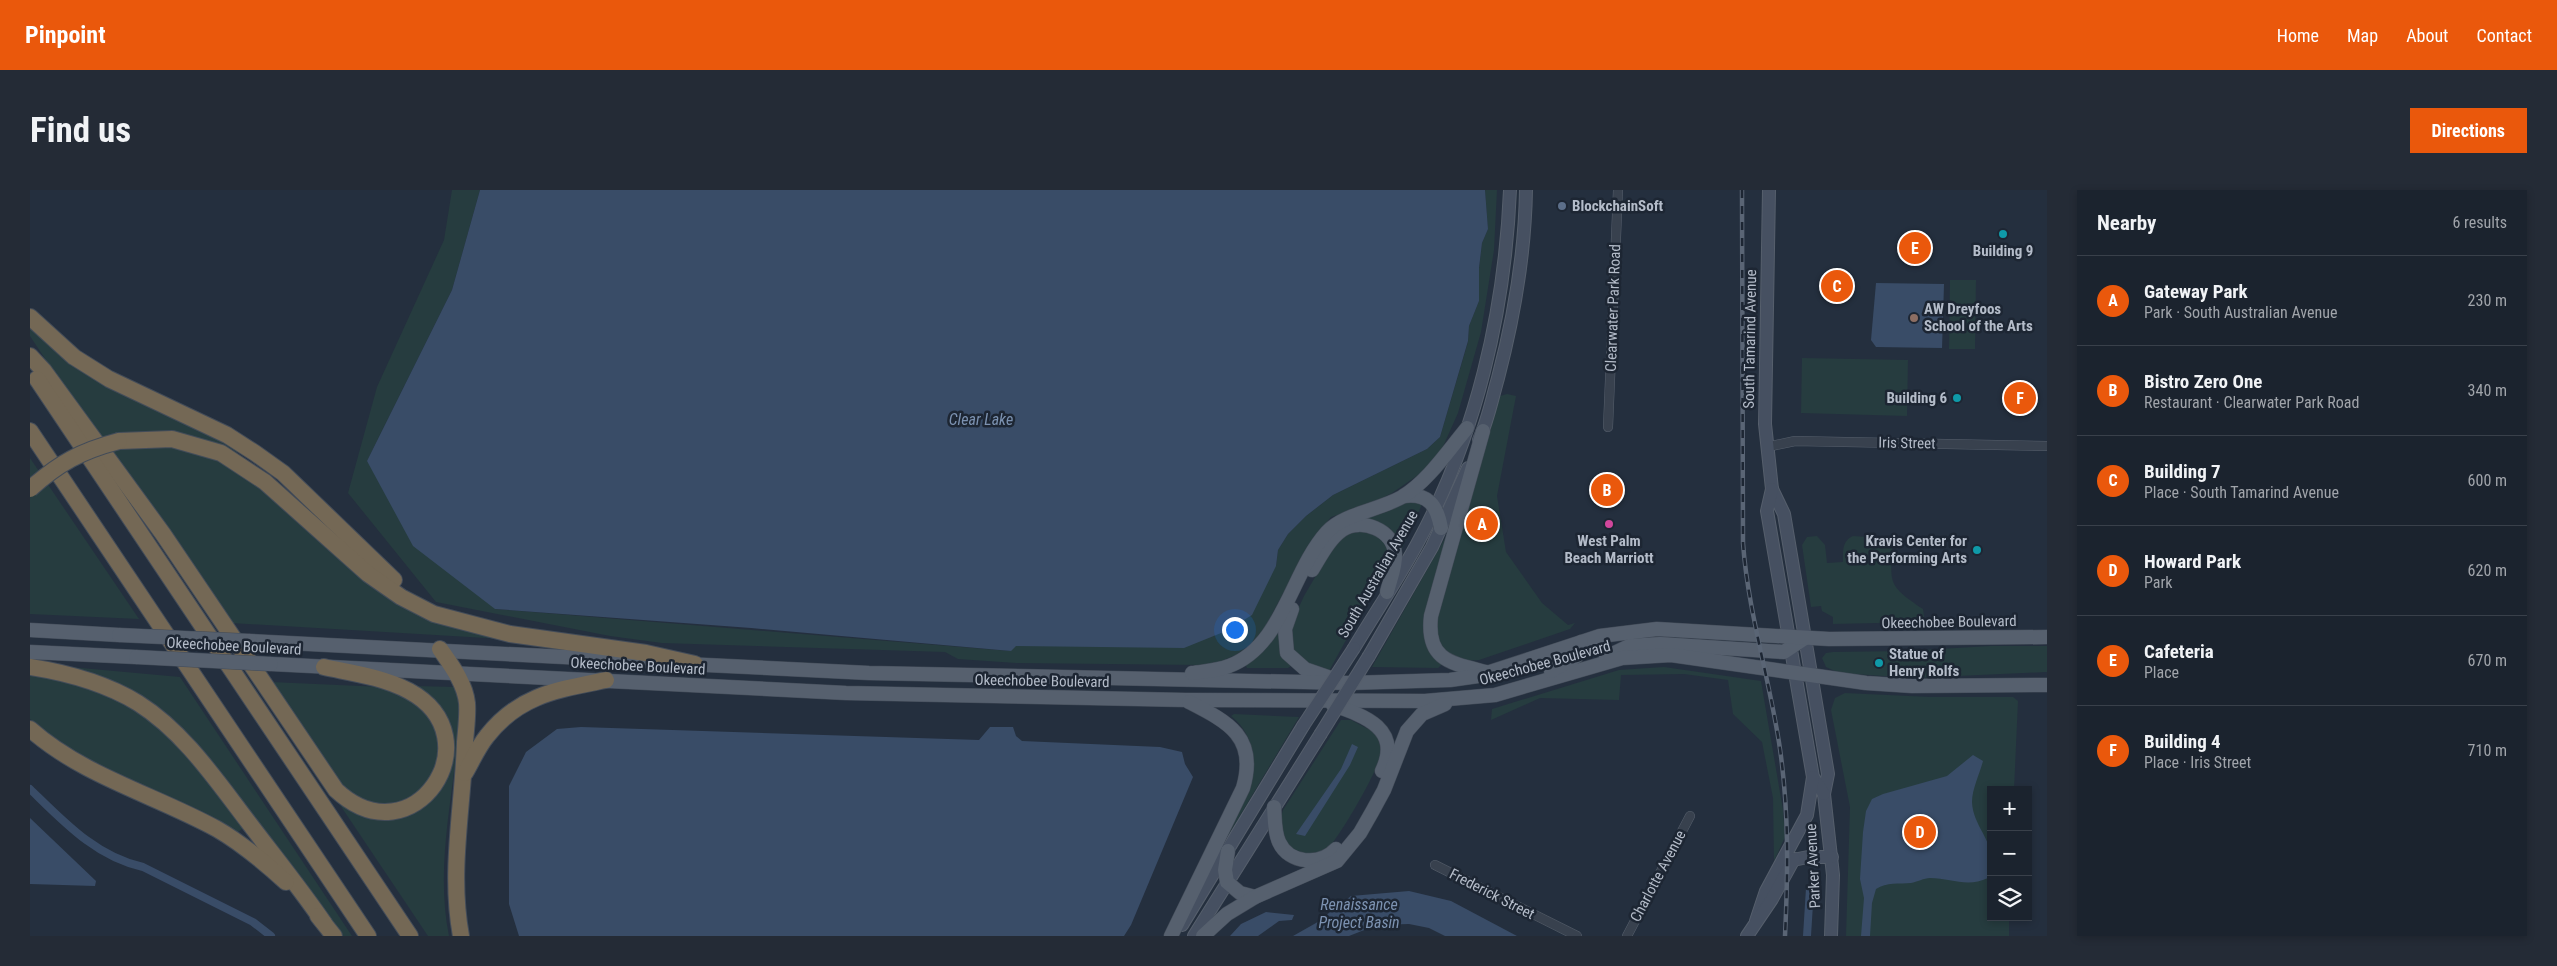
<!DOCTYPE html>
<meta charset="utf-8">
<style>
:root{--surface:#1b232e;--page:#242b36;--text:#f1f3f6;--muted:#a0a4aa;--line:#39404a;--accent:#ea580c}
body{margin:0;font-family:"Roboto Condensed",sans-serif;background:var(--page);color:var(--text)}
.controls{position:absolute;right:15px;bottom:15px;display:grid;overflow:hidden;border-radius:0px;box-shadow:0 2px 8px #0003}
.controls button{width:45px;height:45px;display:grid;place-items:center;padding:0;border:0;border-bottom:1px solid var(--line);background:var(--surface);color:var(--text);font:25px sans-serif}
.you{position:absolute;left:1204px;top:439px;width:18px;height:18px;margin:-12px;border:4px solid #fff;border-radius:50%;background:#1a73e8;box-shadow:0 0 0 8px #1a73e833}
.badge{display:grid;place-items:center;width:32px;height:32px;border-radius:50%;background:var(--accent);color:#fff;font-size:16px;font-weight:700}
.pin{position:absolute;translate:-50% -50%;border:2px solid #fff;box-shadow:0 1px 5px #0006}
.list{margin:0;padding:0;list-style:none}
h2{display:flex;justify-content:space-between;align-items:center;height:65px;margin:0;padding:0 20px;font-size:21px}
h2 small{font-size:16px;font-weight:400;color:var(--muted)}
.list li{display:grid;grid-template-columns:32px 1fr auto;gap:15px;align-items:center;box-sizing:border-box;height:90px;padding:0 20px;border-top:1px solid var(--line)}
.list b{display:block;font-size:19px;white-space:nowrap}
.list p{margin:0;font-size:16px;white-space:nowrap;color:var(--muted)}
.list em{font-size:16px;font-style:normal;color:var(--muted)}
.icon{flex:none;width:28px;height:28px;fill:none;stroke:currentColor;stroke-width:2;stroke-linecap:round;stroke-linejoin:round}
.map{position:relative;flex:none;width:2017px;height:746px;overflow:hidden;border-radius:0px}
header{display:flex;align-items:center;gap:30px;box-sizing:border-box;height:70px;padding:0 25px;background:var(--accent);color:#fff}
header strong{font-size:24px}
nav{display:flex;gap:28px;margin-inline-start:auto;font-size:18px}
.intro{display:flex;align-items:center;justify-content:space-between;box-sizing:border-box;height:120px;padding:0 30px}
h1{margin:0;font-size:35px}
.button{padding:12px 22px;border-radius:0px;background:var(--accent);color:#fff;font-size:18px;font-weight:700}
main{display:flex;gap:30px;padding:0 30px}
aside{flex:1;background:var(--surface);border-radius:0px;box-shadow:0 2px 8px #0003}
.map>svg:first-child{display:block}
.green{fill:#263c3f}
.water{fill:#394c67}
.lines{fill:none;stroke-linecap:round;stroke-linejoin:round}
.canal{stroke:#394c67;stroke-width:8}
.street-casing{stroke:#565f6c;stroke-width:10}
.secondary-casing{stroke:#565f6c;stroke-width:14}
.primary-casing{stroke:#414a57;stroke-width:15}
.highway-casing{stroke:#434c59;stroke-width:18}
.street{stroke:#38414e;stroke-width:9}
.secondary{stroke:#465061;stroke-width:12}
.primary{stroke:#56606e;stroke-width:14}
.highway{stroke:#746855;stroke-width:16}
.rail-casing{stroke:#5a6575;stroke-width:4.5}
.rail{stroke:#1d2633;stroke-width:2.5;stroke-dasharray:8;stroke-linecap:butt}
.secondary-bridge-casing{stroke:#565f6c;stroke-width:14;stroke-linecap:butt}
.primary-bridge-casing{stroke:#414a57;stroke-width:15;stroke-linecap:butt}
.highway-bridge-casing{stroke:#434c59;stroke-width:18;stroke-linecap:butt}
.secondary-bridge{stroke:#465061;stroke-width:12}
.primary-bridge{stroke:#56606e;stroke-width:14}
.highway-bridge{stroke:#746855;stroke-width:16}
.service-dot{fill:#5c6f8a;stroke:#1d2633;stroke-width:2}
.culture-dot{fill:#0f9aa8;stroke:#1d2633;stroke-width:2}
.education-dot{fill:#8d6e63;stroke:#1d2633;stroke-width:2}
.hotel-dot{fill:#d1479c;stroke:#1d2633;stroke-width:2}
.labels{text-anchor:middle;stroke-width:5;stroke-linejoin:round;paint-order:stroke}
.poi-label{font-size:15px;font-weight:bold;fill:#b4bcc9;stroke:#1d2633;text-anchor:start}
.street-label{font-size:15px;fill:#b4bcc9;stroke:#1d2633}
.water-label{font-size:16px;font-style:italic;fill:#7c92b1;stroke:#1d2633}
</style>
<header>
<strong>Pinpoint</strong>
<nav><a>Home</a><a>Map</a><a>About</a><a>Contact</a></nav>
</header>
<div class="intro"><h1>Find us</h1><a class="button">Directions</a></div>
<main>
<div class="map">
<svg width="2017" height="746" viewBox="0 0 2017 746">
<rect width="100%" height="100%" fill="#242f3e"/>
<g class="green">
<path d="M422,0H450L422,100L337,271L465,419L980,461L985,456L1246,376L1248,360L1258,344L1276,326L1303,305L1397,259L1410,247L1438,152L1439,136L1449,111V78L1452,53L1458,39L1455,0H1467L1464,60L1451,142L1428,223L1411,261L1391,283L1362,303L1336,316L1301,327L1280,353L1234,439L1222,453L1206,465L1184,474L1171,475L986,473L928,469L915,462L632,453L580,446L406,412L318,303L347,197L414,50Z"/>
<path d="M1920,90H1946L1945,159H1919Z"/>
<path d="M0,134L180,239L208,261L207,263C158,240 122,238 69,250L0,146Z"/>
<path d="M1772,168L1878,170L1877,226L1771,223Z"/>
<path d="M1477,204L1486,206L1467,306L1476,362L1512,413L1538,435L1545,433L1540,439L1449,470L1434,471L1409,458L1405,429L1470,206Z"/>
<path d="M115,254L169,261L219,286L343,392L473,449L201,433L78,260Z"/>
<path d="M0,268L109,429L0,424Z"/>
<path d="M1375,310L1393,312L1371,361L1360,338L1332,329Z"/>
<path d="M1336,340L1350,347L1361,364L1357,365L1355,379L1299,481L1276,475L1258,456V441L1274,406L1301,360L1317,344Z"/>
<path d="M1419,341L1395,433L1413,473L1408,478L1342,477Z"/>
<path d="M1787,346L1795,355L1797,373L1813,372C1813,361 1812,351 1823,346L1862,349C1862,393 1854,393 1893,419L1894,426L1892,432L1803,434V427L1792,421L1791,416L1781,417L1772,355L1777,347Z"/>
<path d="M1249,436V456L1261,476L1258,478H1217L1215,474L1234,461Z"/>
<path d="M1960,456H2017V482L1883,488L1809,483L1796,477L1792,468L1796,463L1803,462L1875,461Z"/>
<path d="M29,476L150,487L322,746H311L161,551Z"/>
<path d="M1634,477L1731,491L1753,620L1755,647L1744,671L1743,608L1732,552L1703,524L1698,490L1654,484L1591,485L1589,510L1510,508L1461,530L1462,519L1589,480Z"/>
<path d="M0,483L24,487L91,509L146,550L215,636L206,644L42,562L0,529Z"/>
<path d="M241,492L353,497L392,515L412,555L396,600L354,618L315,601Z"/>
<path d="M384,496L426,497L430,510C429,589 403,667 419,746H398L304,606L366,624L419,572Z"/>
<path d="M1815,503L1900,507H1983L1988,511L1984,600H1961V727H1979V746H1816L1820,617L1801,520L1805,508Z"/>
<path d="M1204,524L1269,527L1181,674C1202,632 1250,565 1201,526Z"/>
<path d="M1311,530H1321L1338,539L1343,538C1348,547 1352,556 1350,567C1347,582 1308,651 1296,660C1290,666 1282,665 1275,663C1249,657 1246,644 1253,620Z"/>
</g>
<g class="water">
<path d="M450,0H1455L1458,39L1452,53L1449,78V111L1439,136L1438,151L1410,247L1397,259L1303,305L1276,326L1258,344L1248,360L1246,376L1222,425L1196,441L1154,458L986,456L981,461L721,438L465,419L383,356L337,271L422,100Z"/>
<path d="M1846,93L1914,94L1912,158L1846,157L1841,150Z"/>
<path d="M551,537L949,550L960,537H983L986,546L992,551L1130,557L1152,562L1155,574L1163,587L1101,735L1094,746H489L479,714V596L496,562L527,539Z"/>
<path d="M1322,554L1328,557L1320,575L1275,646L1266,644L1311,579Z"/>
<path d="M1943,565L1953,571C1950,583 1942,599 1942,612C1943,640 1972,656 1958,688C1937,698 1921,688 1900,688C1894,688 1887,692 1881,693C1869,694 1857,692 1846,699L1842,713L1840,746H1831L1834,708L1830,689L1833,642L1836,621L1842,609L1853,604L1917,586Z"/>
<path d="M0,628L66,691L65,696L0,694Z"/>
<path d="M1379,701L1421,711L1487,746H1415L1399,738L1379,734L1347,735L1319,746H1263L1286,733L1321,706Z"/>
<path d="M1236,722L1264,725L1262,730L1249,731L1228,746H1200L1211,734Z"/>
</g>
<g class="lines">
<g class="canal">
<path d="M0,599C33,631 66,667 113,677L223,732L241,746"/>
<path d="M1777,746L1780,698"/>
</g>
<defs>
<g id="street">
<path d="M1578,237L1588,0"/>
<path d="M1737,257L1765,251L2017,256"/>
<path d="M1405,675L1547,746"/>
<path d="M1597,746L1660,626"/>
</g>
<g id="secondary">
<path d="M1739,0L1735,234L1742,299L1754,324L1798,584L1794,604L1803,685L1801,746"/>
<path d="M1449,250C1458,230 1462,209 1468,188C1484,127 1495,63 1496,0"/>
<path d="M1742,299L1737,321L1742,350L1783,587L1794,604"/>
<path d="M1324,458C1345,423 1368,389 1387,354C1446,247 1475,121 1480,0"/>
<path d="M1339,466L1402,357L1438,278"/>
<path d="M1758,671L1778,667H1802"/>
<path d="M1726,731L1736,701L1777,625L1783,587"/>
<path d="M1152,735L1273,536"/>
<path d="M1164,746L1290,545"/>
<path d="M1717,746L1742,709L1764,669"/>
</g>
<g id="primary">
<path d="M1453,241L1401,426C1396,470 1420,473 1456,482"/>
<path d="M1374,306C1398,303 1407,315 1411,338"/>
<path d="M1282,380C1290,367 1299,349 1312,340C1331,327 1364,340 1365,364C1366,376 1360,390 1357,402"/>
<path d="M1262,419L1255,439L1257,463L1275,479L1301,488"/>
<path d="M0,440L89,445"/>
<path d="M220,451L633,472"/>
<path d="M0,462L106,467"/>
<path d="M1576,467L1599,456L1630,454L1754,462L1775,448"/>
<path d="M241,474L816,503L1156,510L1395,511L1465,505L1592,468L1641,465L1836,493L1882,496L2017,495"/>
<path d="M655,474L839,483L1319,493L1420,490L1448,486L1570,446L1627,439L1799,449L2017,447"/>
<path d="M1521,481L1547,466L1551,452"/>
<path d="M1162,483C1174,481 1187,481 1199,476C1253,456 1261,382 1297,342C1313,324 1349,320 1372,307C1398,291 1417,262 1437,238"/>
<path d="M1303,515C1335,526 1372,539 1352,581"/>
<path d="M1244,617C1245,628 1244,641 1249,652C1259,674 1290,676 1306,659"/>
<path d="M1198,661L1195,680L1197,692L1210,703L1225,707"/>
<path d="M1141,746L1213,598C1228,547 1198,532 1159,512"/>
<path d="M1173,746L1197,724L1225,707L1307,671L1330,643L1342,622L1354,600L1377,541L1392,524L1415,514"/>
</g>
<g id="highway">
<path d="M0,127L44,167L79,189L197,245L225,263L253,283L364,390"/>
<path d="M0,166L14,181L133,344L306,600C383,672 466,548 379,501C353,487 322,483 294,477"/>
<path d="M7,189L380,746"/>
<path d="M0,241L338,746"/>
<path d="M89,251L142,249L191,263L235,292L338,384L371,407L404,424L480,444L616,463L665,474"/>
<path d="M410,459C421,475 435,493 437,513C438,526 436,539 435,552C433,617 419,681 431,746"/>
<path d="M0,477C38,483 75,493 108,513C154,542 186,590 219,633C244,666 270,698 294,733"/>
<path d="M0,539C53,586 125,605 187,639C213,654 234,672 256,692"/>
<path d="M435,583C442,571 448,557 457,546C489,505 527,500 576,490"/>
<path d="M288,726L304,746"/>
</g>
</defs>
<use href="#street" class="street-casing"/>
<use href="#secondary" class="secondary-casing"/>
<use href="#primary" class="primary-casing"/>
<use href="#highway" class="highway-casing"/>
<use href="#street" class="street"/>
<use href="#secondary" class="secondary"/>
<use href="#primary" class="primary"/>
<use href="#highway" class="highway"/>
<defs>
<path id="rail" d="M1712,0L1713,353C1718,423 1740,490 1750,559C1759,622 1758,683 1755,746"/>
</defs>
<use href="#rail" class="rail-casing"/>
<use href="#rail" class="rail"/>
<defs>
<g id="secondary-bridge">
<path d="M1273,536L1324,458"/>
<path d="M1290,545L1339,466"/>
</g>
<g id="primary-bridge">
<path d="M89,445L220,451"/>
<path d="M106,467L241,474"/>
</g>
<path id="highway-bridge" d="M0,299C29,273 51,261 89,251"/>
</defs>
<use href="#secondary-bridge" class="secondary-bridge-casing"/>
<use href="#primary-bridge" class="primary-bridge-casing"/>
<use href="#highway-bridge" class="highway-bridge-casing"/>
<use href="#secondary-bridge" class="secondary-bridge"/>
<use href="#primary-bridge" class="primary-bridge"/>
<use href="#highway-bridge" class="highway-bridge"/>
</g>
<circle class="service-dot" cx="1532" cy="16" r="5"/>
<g class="culture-dot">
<circle cx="1973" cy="44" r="5"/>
<circle cx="1927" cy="208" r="5"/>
<circle cx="1947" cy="360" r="5"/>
<circle cx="1849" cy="473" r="5"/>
</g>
<circle class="education-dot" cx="1884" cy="128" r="5"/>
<circle class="hotel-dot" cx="1579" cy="334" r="5"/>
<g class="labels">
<g class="poi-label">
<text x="1542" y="21">BlockchainSoft</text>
<text x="1973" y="66" text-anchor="middle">Building 9</text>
<text x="1894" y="124">AW Dreyfoos<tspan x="1894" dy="17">School of the Arts</tspan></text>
<text x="1917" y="213" text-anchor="end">Building 6</text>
<text x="1579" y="356" text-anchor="middle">West Palm<tspan x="1579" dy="17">Beach Marriott</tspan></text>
<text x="1937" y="356" text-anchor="end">Kravis Center for<tspan x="1937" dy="17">the Performing Arts</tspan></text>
<text x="1859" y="469">Statue of<tspan x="1859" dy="17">Henry Rolfs</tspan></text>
</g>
<g class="street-label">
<text transform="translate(1583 118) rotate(-88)" y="5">Clearwater Park Road</text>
<text transform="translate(1720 149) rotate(-89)" y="5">South Tamarind Avenue</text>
<text transform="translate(1877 253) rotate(1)" y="5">Iris Street</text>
<text transform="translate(1348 384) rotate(-60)" y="5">South Australian Avenue</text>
<text transform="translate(1919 432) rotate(-1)" y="5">Okeechobee Boulevard</text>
<text transform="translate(204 456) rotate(3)" y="5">Okeechobee Boulevard</text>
<text transform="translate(1515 473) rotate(-15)" y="5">Okeechobee Boulevard</text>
<text transform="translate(608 476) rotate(3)" y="5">Okeechobee Boulevard</text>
<text transform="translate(1012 491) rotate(1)" y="5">Okeechobee Boulevard</text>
<text transform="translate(1783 676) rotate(-93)" y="5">Parker Avenue</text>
<text transform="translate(1628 686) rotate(-62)" y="5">Charlotte Avenue</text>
<text transform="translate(1462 704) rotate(27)" y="5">Frederick Street</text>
</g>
<g class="water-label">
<text x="951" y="235">Clear Lake</text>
<text x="1329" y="720">Renaissance<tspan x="1329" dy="18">Project Basin</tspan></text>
</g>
</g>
</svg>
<div class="controls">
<button>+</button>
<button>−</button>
<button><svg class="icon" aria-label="layers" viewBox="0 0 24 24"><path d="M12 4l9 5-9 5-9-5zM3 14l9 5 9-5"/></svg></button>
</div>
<div class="you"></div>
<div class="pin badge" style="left:1452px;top:334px">A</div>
<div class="pin badge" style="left:1577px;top:300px">B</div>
<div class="pin badge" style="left:1807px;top:96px">C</div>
<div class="pin badge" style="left:1890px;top:642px">D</div>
<div class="pin badge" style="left:1885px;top:58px">E</div>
<div class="pin badge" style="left:1990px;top:208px">F</div>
</div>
<aside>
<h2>Nearby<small>6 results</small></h2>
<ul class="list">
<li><span class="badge">A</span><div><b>Gateway Park</b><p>Park · South Australian Avenue</p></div><em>230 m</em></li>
<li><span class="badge">B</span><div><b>Bistro Zero One</b><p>Restaurant · Clearwater Park Road</p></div><em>340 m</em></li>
<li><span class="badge">C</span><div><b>Building 7</b><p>Place · South Tamarind Avenue</p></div><em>600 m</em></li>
<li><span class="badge">D</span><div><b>Howard Park</b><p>Park</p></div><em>620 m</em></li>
<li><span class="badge">E</span><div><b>Cafeteria</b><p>Place</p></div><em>670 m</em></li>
<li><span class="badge">F</span><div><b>Building 4</b><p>Place · Iris Street</p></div><em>710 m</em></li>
</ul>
</aside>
</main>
